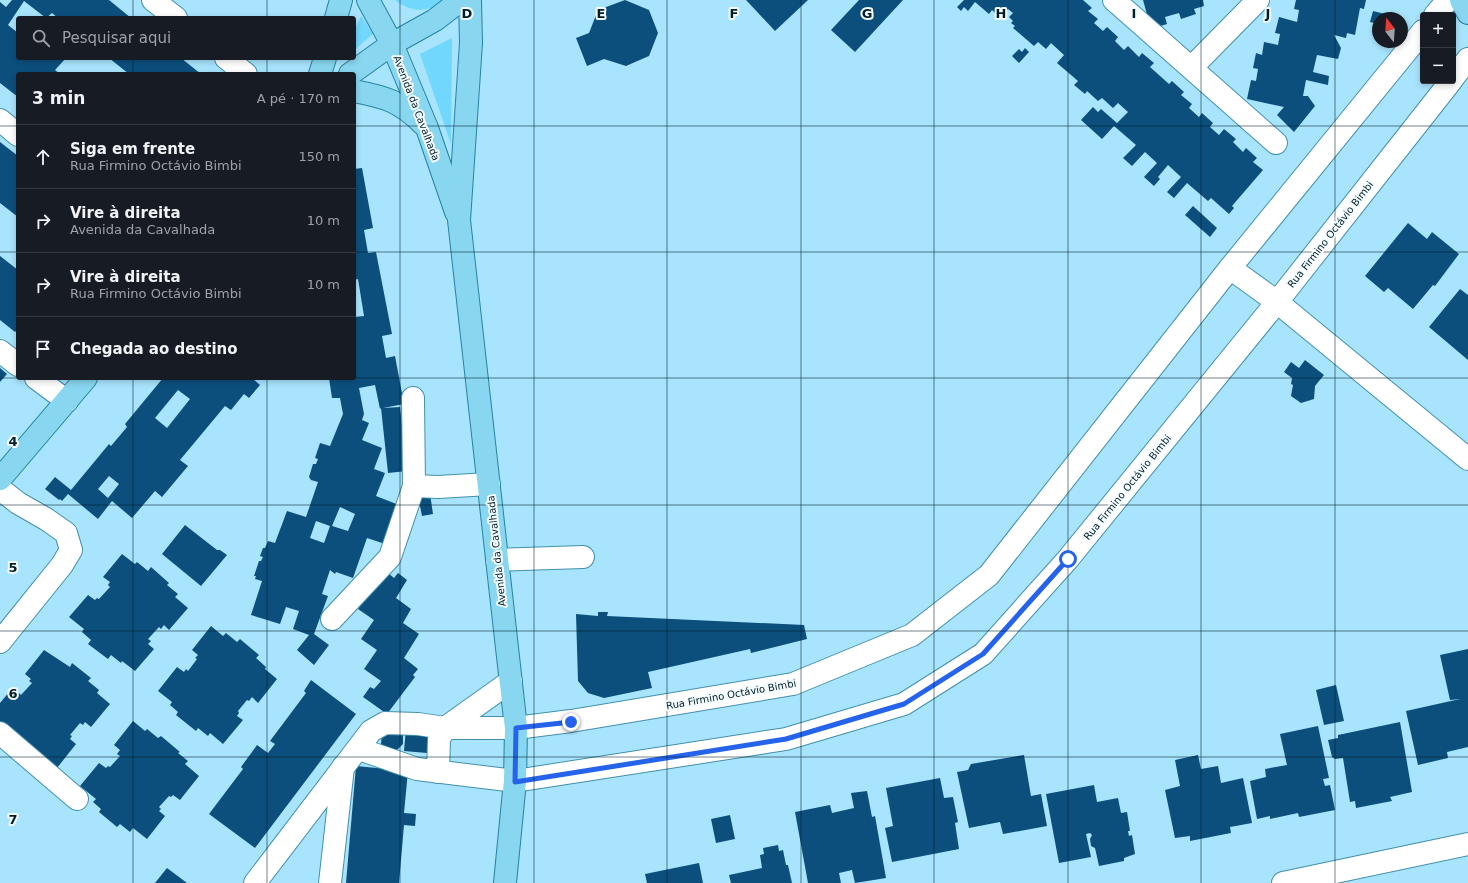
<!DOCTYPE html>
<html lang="pt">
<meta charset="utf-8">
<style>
:root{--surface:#171b24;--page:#20242c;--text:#f1f3f6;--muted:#9ea1a6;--line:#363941}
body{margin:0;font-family:"DejaVu Sans",sans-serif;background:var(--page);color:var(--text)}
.controls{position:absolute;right:12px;top:12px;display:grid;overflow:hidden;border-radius:4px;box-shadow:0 2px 6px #0003}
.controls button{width:36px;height:36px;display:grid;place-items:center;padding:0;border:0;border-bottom:1px solid var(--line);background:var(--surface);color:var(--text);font:20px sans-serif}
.compass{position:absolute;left:1372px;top:12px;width:36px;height:36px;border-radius:50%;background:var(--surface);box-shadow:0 2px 6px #0003;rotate:343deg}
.stop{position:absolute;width:12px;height:12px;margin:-9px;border:3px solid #2563eb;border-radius:50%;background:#fff}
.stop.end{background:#2563eb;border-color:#fff;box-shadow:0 1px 4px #0008}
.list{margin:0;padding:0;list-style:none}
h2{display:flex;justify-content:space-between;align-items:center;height:52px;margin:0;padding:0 16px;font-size:17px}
h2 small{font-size:13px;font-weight:400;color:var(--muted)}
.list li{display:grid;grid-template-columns:26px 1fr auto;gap:12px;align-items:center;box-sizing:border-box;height:64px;padding:0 16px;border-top:1px solid var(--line)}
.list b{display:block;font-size:15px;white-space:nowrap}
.list p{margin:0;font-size:13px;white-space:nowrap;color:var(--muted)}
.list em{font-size:13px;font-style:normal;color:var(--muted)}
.icon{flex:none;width:22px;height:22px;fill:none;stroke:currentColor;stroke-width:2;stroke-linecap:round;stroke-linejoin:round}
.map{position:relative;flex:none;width:1468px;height:883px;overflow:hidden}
.search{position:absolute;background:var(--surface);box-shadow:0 2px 6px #0003;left:16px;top:16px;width:340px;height:44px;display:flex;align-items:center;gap:10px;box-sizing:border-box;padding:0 14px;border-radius:4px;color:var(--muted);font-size:15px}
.panel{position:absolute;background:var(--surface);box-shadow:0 2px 6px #0003;left:16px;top:72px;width:340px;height:308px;border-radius:4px}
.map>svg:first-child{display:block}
.green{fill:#72d7fd}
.building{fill:#0c4f7d;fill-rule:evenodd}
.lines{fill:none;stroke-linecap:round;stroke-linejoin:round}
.minor-casing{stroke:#4290ac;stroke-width:24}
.major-casing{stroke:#2583a3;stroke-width:24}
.minor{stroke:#fff;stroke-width:22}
.major{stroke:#88d6ef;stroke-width:22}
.route{stroke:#2563eb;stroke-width:5}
.grid{fill:none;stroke:#001e29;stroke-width:1;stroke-opacity:0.55}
.labels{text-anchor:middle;stroke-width:4;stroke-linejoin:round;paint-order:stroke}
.street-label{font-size:10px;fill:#001e29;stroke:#f5fcff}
.grid-label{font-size:13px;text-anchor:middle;font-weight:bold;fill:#001e29;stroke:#f5fcff;stroke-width:4;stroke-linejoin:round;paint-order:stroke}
</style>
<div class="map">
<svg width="1468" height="883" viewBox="0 0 1468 883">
<rect width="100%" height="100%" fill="#a8e4fd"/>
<g class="green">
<path d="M395,0H446C429,12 413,14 395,0Z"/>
<path d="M361,16L373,34L354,50V31Z"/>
<path d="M452,38L451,144L420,54Z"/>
</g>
<g class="building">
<path d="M12,0H109L131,18H58L52,13L46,18L24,1L8,25L18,33V58H66L55,70L60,74H18V97L0,83V2L6,7Z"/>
<path d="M625,0L649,10L658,33L649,56L626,66L604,59L587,66L576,38L589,33L598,10Z"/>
<path d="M746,0H808L775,31Z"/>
<path d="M859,0H903L855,52L831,30Z"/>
<path d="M964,0H1083L1092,8L1088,11L1098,19L1094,23L1103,31L1107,27L1118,37L1115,41L1124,50L1128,46L1139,57L1142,53L1154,63L1150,67L1169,84L1172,81L1184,92L1181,95L1192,104L1189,108L1199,117L1202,113L1213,123L1210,127L1219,135L1224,129L1236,139L1233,142L1243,152L1246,148L1257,158L1253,162L1263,170L1232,206L1234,208L1229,214L1211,198L1208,201L1187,183L1174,198L1167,192L1181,177L1168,165L1158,177L1160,179L1154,186L1144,177L1157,163L1145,152L1132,166L1123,158L1136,145L1114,126L1102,139L1081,120L1093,107L1098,112L1101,109L1117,123L1128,112L1118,103L1113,108L1102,98L1098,101L1087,91L1085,94L1074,85L1078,81L1057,63L1064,55L1051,43L1046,49L1038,42L1034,46L1013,28L1015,26L1011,23L1013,21L1009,17L1013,13L1008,9L1000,17L992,10L989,14L975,2L968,11L964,7L961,11L957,7Z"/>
<path d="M1143,0H1203L1204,6L1194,9L1196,14L1181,19L1179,13L1165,17L1167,24L1151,29Z"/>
<path d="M1296,0H1366L1364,9L1360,8L1355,35L1347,33L1346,38L1334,35L1341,48L1338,59L1317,55L1313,72L1329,76L1328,85L1306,80L1303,96H1308L1315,106L1294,132L1277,115L1284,107L1247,99L1251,80L1256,81L1258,69L1253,68L1256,53L1262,55L1264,42L1278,45L1280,34L1275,33L1279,17L1297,22L1299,10L1294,9Z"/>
<path d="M1373,11L1389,15L1387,18H1378V24L1370,22Z"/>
<path d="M1025,48L1029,52L1019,63L1012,56L1019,49L1022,52Z"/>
<path d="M109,58H181L201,74H129Z"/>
<path d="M0,142L18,156V217L0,203Z"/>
<path d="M362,168L373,228L364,230L368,253L376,252L392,334L382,336L386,358L395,356L404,404L383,408L400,407L407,471L388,473L381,408L380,409L375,385L359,388L364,414L362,420L369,423L362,440L382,448L374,469L385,473L376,496L399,505L385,544L367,538L353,578L336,572L335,574L330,570L322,594L328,596L314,634L329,645L314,665L297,650L309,635L293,629L299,611L286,607L280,624L251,615L262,581L255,579L256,576H254L259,561H261L263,557L260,556L263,548H265L268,541L275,543L287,511L306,517L318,482L311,480L309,477L313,464H316L318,459L315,458L320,443L330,446L343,414L340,398H332L329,378H354V317L364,316L358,279L354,280V169ZM340,507L355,514L348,531L332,526ZM316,521L330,526L324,543L310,538Z"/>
<path d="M1193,206L1217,228L1210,237L1185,215Z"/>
<path d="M1408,223L1427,239L1432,232L1459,254L1435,286L1433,285L1413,309L1388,288L1384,292L1365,276Z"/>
<path d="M0,256L18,270V329L15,332L0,320Z"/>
<path d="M1460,289L1468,295V360L1429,327Z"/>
<path d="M1305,360L1324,375L1315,386L1314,399L1301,403L1291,396L1293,385L1291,384L1292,378L1284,372L1291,362L1299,368Z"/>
<path d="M0,368L7,374L0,382Z"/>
<path d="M163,378H252L260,385L249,398L244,394L231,410L225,406L180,460L188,466L162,497L155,491L132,518L112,501L98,519L68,494L62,501L60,499L59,500L45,489L55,477L71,490L109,444L111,446L127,427L125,424ZM178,390L190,399L167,428L155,418ZM109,476L119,484L108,498L98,489Z"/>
<path d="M430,494L433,514L422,516L418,496Z"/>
<path d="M185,525L217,550H220L227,555L201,586L162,554Z"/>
<path d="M122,554L135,564L137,562L148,571L151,567L169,583L167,585L178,594L175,597L188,608L169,630L164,625L161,629L159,627L148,639L151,641L148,644L154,649L135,671L122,661L121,663L111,655L108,659L88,644L91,640L82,632L84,629L69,617L88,595L95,600L97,598L99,599L110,587L108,585L110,582L103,577Z"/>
<path d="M387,572L394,578L398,573L407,580L396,598L411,609L403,623L419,634L404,658L418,669L413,675L415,677L387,714L363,697L370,687L374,689L381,681L364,669L377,650L361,639L374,620L358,609Z"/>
<path d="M598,612H608L607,616L804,625L807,639L751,653L750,649L648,672L652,688L604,698L588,693L578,681L576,614L598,616Z"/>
<path d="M211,626L223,636L226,633L237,642L240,639L259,655L256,658L266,667L265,669L277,679L258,703L252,697L249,701L247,700L238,711L239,713L237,716L243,720L223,744L210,733L208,736L198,728L196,731L176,715L178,712L170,705L172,702L158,691L177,667L184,672L186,669L188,671L197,659L195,658L198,655L192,650Z"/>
<path d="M1468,649V747L1447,752L1448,758L1418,765L1406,711L1460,699L1450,700L1440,655Z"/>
<path d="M44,650L70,667L72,663L91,678L88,681L99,690L97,693L110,704L91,727L85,722L83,725L80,723L70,735L72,736L70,739L76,744L57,768L0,722V703L10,691L17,697L19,693L21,695L32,683L29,681L31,679L25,674Z"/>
<path d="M311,680L356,714L255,848L209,814L243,769L241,767L257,745L268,753L275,744L270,741L306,693L304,691Z"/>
<path d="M1336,685L1344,721L1324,725L1316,690Z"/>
<path d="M133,721L145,731L147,729L158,738L161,736L180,752L178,753L188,761L185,764L199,776L180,800L173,795L171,797L169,796L159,807L161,809L159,811L165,816L147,839L133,828L130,832L120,824L117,827L99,812L101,809L93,802L96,799L80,786L99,763L106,768L108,766L110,767L120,756L117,754L120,750L114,745Z"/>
<path d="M1400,722L1412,792L1390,797L1392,801L1356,808L1355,801L1350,802L1343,758L1335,759L1332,757L1328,740L1338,738V735Z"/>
<path d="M1318,726L1329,778L1323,779L1325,786L1330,785L1335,810L1299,817L1298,813L1270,819V816L1257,819L1250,781L1266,777L1265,769L1287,765L1280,734Z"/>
<path d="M397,728L403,735V744L397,750H388L381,744L382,734Z"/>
<path d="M406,728L429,730L427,753L404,751Z"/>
<path d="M1024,755L1031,796L1041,794L1047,826L1003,834L1000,822L969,828L957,772L968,770L971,764Z"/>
<path d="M1198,755L1201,769L1218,766L1221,783L1243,778L1252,823L1230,827L1231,833L1190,841V836L1175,838L1165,790L1180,786L1175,760Z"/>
<path d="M356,766L408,771L404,813L416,814L415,826L404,825L399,883H346Z"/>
<path d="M940,778L944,798L953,797L958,822L955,823L959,849L892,862L885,828L893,826L886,788Z"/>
<path d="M1094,785L1097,802L1118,798L1121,813L1127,812L1130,831H1128L1129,836L1132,835L1135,854L1124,858V861L1099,866L1095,848L1091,846L1090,839L1092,835L1090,833L1086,834L1091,857L1059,863L1046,794Z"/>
<path d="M867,791L872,817L875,816L886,878L855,883L852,870L839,873L841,883H808L795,812L830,805L832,813L854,808L851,793Z"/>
<path d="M730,815L735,839L716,843L711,819Z"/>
<path d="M778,845L779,851L783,850L786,865H788L792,883H731L729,875L762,868L760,855L764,854L763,848Z"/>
<path d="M699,863L703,883H647L645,874Z"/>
<path d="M167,868L187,883H155Z"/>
</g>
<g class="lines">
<defs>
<g id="minor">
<path d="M153,0L176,18"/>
<path d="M1114,0L1276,143"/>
<path d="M1435,15L1448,0"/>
<path d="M226,58L246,74"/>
<path d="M1192,67L1258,0"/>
<path d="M1453,78L1468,59"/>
<path d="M0,120L18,135"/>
<path d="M1230,268L1277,302L1468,459"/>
<path d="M0,351L18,365"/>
<path d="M36,378L67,401"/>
<path d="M414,486L438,487L489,484"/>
<path d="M0,489L18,503L46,519L66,533L71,550L62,565L0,642"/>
<path d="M497,560L583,557"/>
<path d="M332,619L390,557L414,486L413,398"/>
<path d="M0,733L77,799"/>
<path d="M359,749L417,769L515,781L786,739L904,704L983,654L1068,559L1277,302L1451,81"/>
<path d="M438,772L439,739L445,728L511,681"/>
<path d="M255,883L371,731L385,723L418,724L445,728H516L571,721L793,684L912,635L989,575L1230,268L1423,31"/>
<path d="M330,883L343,767"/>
<path d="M1283,883L1468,844"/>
</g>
<g id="major">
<path d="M368,0L392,44L427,128L456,212"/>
<path d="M470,0L471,43L459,220L516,728L515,781L505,883"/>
<path d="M1461,0L1468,13"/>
<path d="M336,18L341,0"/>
<path d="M320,74L325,58"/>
<path d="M350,74L392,44L435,20L461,0"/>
<path d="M354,91C385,97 400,101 423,124"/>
<path d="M0,479L86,378"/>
</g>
</defs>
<use href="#minor" class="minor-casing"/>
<use href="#major" class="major-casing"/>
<use href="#minor" class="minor"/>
<use href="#major" class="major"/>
</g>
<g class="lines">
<path class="route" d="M571,722L516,728L515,782L786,739L904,704L983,654L1068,559"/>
</g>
<path class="grid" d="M133,0V18M267,0V18M400,0V883M534,0V883M667,0V883M801,0V883M934,0V883M1068,0V883M1201,0V883M1335,0V883M133,58V74M267,58V74M0,126H18M354,126H1468M0,252H18M354,252H1468M0,378H1468M133,378V883M267,378V883M0,505H1468M0,631H1468M0,757H1468"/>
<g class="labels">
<g class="street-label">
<text transform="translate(417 108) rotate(69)" y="4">Avenida da Cavalhada</text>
<text transform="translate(1330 234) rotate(-52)" y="4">Rua Firmino Octávio Bimbi</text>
<text transform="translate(1127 487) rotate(-51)" y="4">Rua Firmino Octávio Bimbi</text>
<text transform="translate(496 551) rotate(-96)" y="4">Avenida da Cavalhada</text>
<text transform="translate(731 694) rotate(-10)" y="4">Rua Firmino Octávio Bimbi</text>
</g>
</g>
<g class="grid-label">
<text x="467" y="18">D</text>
<text x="601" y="18">E</text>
<text x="734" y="18">F</text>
<text x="867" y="18">G</text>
<text x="1001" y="18">H</text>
<text x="1134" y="18">I</text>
<text x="1268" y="18">J</text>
<text x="13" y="446">4</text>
<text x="13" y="572">5</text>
<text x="13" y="698">6</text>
<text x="13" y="824">7</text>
</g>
</svg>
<div class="controls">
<button>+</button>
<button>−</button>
</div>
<svg class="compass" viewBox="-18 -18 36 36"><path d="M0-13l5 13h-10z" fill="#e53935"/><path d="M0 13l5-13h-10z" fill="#9ea1a6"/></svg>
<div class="stop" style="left:1068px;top:559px"></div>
<div class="stop end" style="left:571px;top:722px"></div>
<div class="search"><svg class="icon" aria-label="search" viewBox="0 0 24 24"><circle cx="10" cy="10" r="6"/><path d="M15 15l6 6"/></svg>Pesquisar aqui</div>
<section class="panel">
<h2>3 min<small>A pé · 170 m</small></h2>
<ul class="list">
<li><svg class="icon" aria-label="ahead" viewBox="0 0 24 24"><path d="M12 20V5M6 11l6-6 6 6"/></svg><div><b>Siga em frente</b><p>Rua Firmino Octávio Bimbi</p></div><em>150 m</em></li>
<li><svg class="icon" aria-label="right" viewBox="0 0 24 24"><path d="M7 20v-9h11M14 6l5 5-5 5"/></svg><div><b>Vire à direita</b><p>Avenida da Cavalhada</p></div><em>10 m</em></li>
<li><svg class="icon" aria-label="right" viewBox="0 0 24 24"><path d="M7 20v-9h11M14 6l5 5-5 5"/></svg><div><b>Vire à direita</b><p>Rua Firmino Octávio Bimbi</p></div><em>10 m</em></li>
<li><svg class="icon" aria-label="arrive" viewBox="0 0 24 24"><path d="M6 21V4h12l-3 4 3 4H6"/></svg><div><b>Chegada ao destino</b></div></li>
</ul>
</section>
</div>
